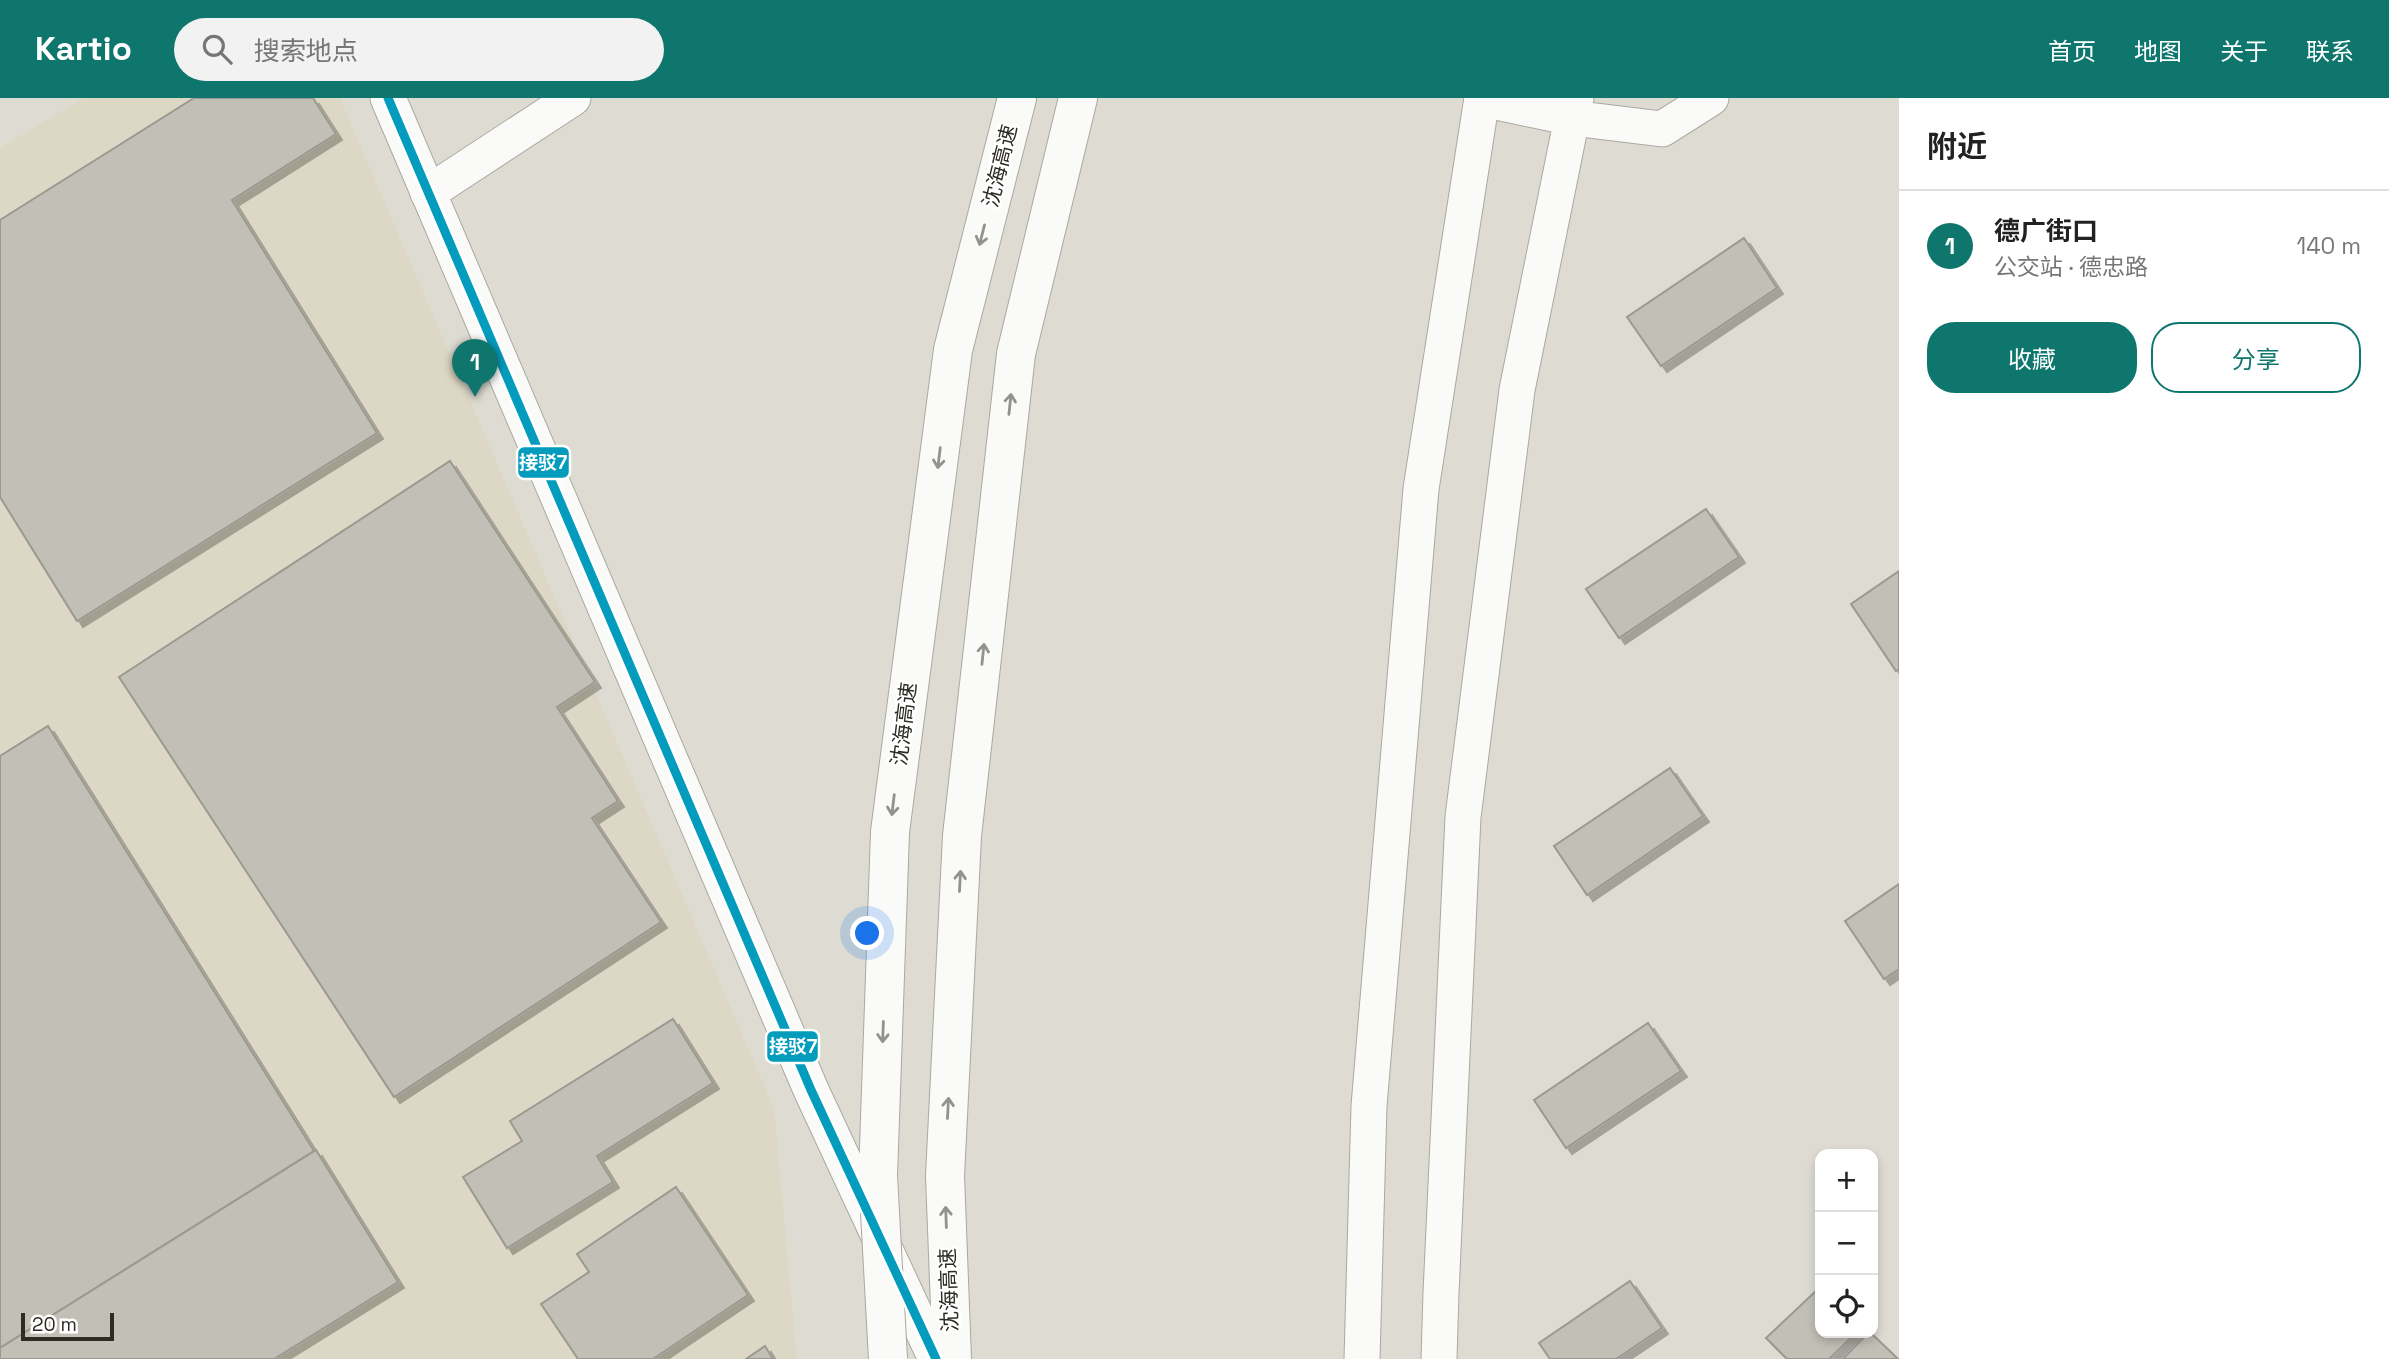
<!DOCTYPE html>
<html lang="zh">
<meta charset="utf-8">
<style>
:root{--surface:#fff;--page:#f2f2f2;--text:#222;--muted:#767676;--line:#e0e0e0;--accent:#0f766e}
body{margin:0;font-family:"Space Grotesk","Noto Sans SC",sans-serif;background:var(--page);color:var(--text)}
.controls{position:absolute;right:21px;bottom:21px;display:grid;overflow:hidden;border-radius:14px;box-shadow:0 4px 10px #0003}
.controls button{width:63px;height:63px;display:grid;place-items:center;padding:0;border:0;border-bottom:2px solid var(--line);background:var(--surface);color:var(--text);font:35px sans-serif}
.scale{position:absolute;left:21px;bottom:18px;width:93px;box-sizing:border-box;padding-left:7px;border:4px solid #2d2b24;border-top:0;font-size:19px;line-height:24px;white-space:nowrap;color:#2d2b24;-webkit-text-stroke:5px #fff;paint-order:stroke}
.you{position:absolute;left:868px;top:836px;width:24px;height:24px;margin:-18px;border:5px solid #fff;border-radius:50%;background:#1a73e8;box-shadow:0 0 0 10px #1a73e833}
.badge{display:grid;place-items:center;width:46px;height:46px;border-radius:50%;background:var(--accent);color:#fff;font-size:23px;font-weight:700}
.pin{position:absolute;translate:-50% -58px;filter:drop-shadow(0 2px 4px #0008)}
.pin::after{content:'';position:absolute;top:37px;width:24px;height:21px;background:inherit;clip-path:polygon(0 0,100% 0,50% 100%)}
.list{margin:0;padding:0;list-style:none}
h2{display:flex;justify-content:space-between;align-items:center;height:91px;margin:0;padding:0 28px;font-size:30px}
h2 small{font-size:23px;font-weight:400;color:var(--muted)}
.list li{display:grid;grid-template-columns:46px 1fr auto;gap:21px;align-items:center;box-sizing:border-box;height:112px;padding:0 28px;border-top:2px solid var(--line)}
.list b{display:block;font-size:26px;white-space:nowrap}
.list p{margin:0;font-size:23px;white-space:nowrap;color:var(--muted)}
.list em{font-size:23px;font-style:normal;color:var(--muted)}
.actions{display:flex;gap:14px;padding:21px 28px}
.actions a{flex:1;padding:16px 0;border:2px solid var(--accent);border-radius:28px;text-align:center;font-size:24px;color:var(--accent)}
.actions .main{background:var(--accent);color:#fff}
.icon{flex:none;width:38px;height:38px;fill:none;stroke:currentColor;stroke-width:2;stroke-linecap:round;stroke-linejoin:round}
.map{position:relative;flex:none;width:1899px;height:1261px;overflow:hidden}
header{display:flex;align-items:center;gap:42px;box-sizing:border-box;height:98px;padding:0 35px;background:var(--accent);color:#fff}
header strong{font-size:33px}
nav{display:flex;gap:38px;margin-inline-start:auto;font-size:24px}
.search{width:490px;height:63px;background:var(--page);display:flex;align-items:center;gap:18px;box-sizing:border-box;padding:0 24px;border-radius:38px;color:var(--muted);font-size:26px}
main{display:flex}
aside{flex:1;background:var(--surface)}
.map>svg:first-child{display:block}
.built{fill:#ddd8c5}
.building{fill:#c1bfb6;stroke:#9b9992;stroke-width:2;filter:url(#shadow)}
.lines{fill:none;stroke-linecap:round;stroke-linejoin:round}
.minor-casing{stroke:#aaa8a0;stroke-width:37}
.highway-casing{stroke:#aaa8a0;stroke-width:40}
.minor{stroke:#fafaf8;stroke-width:35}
.highway{stroke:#fafaf8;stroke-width:38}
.highway-bridge-casing{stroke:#aaa8a0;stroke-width:40;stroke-linecap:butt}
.highway-bridge{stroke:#fafaf8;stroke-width:38}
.bus-1-casing{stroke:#fff;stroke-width:14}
.bus-1{stroke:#049cbd;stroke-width:9}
.oneway{stroke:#94928e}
.labels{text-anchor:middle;stroke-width:5;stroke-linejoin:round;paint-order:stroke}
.street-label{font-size:21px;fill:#2d2b24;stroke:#fff}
.line-badge{stroke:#fff;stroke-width:2.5}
.badge-label{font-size:19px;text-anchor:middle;font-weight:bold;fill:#fff}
</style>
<header>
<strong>Kartio</strong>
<div class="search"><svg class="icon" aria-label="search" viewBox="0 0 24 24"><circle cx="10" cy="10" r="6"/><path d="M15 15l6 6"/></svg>搜索地点</div>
<nav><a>首页</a><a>地图</a><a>关于</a><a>联系</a></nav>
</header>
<main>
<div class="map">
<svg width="1899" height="1261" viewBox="0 0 1899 1261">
<defs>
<filter id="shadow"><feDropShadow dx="6" dy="6" stdDeviation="0" flood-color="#0004"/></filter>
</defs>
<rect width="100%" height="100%" fill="#dedcd2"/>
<path class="built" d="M83,0H340L774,1010L797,1261H0V50Z"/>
<g class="building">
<path d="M194,0H313L336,36L232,102L377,335L77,523L0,399V122Z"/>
<path d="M1744,140L1777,190L1661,268L1627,219Z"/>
<path d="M450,363L595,584L557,609L618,703L592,720L661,824L394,999L119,579Z"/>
<path d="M1706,411L1739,459L1619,540L1586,491Z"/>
<path d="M1899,473V571L1896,573L1851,506Z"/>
<path d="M48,628L314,1053L0,1250V658Z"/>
<path d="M1670,670L1703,718L1587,797L1554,748Z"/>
<path d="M1899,786V871L1884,881L1845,823Z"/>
<path d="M673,921L713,985L597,1058L613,1084L507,1150L463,1079L522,1043L510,1023Z"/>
<path d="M1648,925L1681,973L1566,1050L1534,1002Z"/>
<path d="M316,1052L398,1184L274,1261H0V1250Z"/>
<path d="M676,1089L748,1197L653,1261H578L541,1206L589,1174L577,1156Z"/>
<path d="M1630,1183L1662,1230L1616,1261H1550L1539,1245Z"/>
<path d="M1819,1190L1820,1235H1856L1829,1261H1787L1766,1240Z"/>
<path d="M1868,1235H1871L1898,1261H1843Z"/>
<path d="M765,1248L773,1261H746Z"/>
</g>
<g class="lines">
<defs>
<g id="minor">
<path d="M388,0L811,992L936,1261"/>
<path d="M1482,1L1572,20L1662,31L1711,0"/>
<path d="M428,95L573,0"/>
<path d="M1362,1261L1369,1008L1421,391L1482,0"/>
<path d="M1439,1261L1441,1195L1463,719L1517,292L1576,0"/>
</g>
<g id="highway">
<path d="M878,1078L890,734L953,252L1017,0"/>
<path d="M952,1261L945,1078L962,738L1016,256L1078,0"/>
</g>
</defs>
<use href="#minor" class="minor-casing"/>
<use href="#highway" class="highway-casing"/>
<use href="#minor" class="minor"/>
<use href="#highway" class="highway"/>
<defs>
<path id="highway-bridge" d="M878,1078L888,1261"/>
</defs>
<use href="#highway-bridge" class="highway-bridge-casing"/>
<use href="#highway-bridge" class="highway-bridge"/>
<defs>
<path id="bus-1" d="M388,0L811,992L936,1261"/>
</defs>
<use href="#bus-1" class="bus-1-casing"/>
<use href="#bus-1" class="bus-1"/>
</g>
<defs><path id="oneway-shaft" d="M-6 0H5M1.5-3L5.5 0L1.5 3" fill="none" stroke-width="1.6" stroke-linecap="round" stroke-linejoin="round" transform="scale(1.75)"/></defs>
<g class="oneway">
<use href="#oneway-shaft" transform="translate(982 137) rotate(104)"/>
<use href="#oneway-shaft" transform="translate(1010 306) rotate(-84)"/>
<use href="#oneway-shaft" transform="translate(939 360) rotate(97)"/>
<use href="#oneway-shaft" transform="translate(983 556) rotate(-84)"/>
<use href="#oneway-shaft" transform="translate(893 707) rotate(97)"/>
<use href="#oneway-shaft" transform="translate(960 783) rotate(-87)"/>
<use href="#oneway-shaft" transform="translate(883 934) rotate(92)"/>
<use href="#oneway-shaft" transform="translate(948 1010) rotate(-87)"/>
<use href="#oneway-shaft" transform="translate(946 1119) rotate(-92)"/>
</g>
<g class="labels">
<g class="street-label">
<text transform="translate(1000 68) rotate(-76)" y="7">沈海高速</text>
<text transform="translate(904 626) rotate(-83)" y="7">沈海高速</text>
<text transform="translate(949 1192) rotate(-92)" y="7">沈海高速</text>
</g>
</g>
<g class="line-badge">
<rect x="517" y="348" width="53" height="33" rx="7" fill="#049cbd"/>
<rect x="766" y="932" width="53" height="33" rx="7" fill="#049cbd"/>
</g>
<g class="badge-label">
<text x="543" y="371">接驳7</text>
<text x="793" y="955">接驳7</text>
</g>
</svg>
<div class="controls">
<button>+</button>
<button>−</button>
<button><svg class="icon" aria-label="locate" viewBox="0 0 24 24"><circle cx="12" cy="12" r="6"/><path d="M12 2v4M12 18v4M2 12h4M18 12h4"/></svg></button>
</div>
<div class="scale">20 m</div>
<div class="you"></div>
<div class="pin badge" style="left:475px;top:299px">1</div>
</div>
<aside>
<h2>附近<small></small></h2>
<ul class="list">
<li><span class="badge">1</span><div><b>德广街口</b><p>公交站 · 德忠路</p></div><em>140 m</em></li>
</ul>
<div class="actions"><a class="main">收藏</a><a>分享</a></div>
</aside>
</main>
